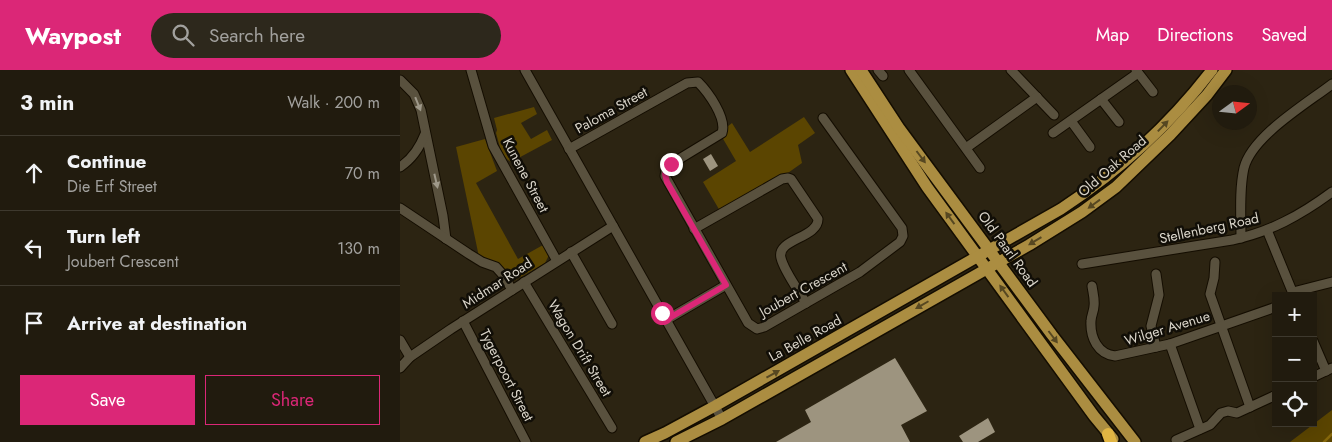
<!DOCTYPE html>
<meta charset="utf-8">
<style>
:root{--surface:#211b0e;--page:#2d281c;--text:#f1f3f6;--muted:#a2a19e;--line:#3e392e;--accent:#db2777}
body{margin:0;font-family:Jost,sans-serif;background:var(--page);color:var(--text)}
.controls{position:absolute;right:15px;bottom:15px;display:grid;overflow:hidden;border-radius:0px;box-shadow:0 5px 20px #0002}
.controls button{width:45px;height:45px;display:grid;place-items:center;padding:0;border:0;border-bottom:1px solid var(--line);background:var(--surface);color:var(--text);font:25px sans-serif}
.compass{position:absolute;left:812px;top:15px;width:45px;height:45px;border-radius:50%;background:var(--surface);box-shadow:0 5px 20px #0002;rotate:75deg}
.stop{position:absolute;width:15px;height:15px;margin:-11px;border:4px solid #db2777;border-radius:50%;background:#fff}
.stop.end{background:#db2777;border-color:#fff;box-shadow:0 1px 5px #0008}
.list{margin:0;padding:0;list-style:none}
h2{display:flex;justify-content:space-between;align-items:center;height:65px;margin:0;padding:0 20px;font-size:21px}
h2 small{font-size:16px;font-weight:400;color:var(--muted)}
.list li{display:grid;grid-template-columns:32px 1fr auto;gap:15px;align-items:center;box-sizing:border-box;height:75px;padding:0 20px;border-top:1px solid var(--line)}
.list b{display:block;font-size:19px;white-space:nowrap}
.list p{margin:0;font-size:16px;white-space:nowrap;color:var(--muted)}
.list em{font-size:16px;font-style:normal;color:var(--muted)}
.actions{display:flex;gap:10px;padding:15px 20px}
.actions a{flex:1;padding:11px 0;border:1px solid var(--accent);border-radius:0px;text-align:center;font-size:18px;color:var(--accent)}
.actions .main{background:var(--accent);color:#fff}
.icon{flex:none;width:28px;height:28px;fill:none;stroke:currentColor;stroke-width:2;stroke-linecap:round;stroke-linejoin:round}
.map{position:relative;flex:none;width:932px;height:372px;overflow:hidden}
header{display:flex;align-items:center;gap:30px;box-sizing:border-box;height:70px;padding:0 25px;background:var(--accent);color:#fff}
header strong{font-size:24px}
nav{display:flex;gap:28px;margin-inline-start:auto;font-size:18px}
.search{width:350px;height:45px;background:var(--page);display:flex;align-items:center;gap:12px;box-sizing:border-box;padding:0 18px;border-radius:28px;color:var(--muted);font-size:19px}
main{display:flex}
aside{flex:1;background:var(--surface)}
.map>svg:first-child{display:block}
.green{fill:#5b4501}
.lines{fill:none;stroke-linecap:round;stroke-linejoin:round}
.stream{stroke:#86680c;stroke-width:2.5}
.building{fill:#9d947f}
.minor-casing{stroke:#140d01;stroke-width:11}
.major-casing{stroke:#140d01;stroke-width:14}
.highway-casing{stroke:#140d01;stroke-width:15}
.minor{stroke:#59513e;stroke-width:9}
.major{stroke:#ab8d41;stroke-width:11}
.highway{stroke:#e1b543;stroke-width:12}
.oneway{fill:#9f998a}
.oneway2{fill:#564721}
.route{stroke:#db2777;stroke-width:6}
.labels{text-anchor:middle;stroke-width:5;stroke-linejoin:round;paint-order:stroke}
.street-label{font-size:14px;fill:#d9d4c9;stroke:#110e07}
</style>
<header>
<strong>Waypost</strong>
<div class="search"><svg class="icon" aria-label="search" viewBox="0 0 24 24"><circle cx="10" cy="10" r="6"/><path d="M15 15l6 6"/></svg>Search here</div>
<nav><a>Map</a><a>Directions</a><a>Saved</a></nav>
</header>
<main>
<aside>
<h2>3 min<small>Walk · 200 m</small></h2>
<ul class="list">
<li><svg class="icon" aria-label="ahead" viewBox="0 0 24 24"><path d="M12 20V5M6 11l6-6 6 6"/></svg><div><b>Continue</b><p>Die Erf Street</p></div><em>70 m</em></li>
<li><svg class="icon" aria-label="left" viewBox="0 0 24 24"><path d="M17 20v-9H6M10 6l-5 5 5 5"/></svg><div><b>Turn left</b><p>Joubert Crescent</p></div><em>130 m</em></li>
<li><svg class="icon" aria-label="arrive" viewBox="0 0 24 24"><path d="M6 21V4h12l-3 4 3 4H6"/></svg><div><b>Arrive at destination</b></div></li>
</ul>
<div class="actions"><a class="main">Save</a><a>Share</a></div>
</aside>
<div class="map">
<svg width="932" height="372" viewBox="0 0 932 372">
<rect width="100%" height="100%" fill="#2c2412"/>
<g class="green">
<path d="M134,37L137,44L121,53L131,69L147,60L152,70L111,92C101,87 99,73 96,63L97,60L94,48Z"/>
<path d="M404,47L415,63L398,75L402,93L385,105L320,141L303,112L336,91L322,67L327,57L332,53L350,82Z"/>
<path d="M85,69L97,101L76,113L118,189L143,175L149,185L145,193L114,211L79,187L56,77Z"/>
<path d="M932,340V372H890Z"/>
</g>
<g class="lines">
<path class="stream" d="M924,372L932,364"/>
</g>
<g class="building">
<path d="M311,84L318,96L310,101L303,89Z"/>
<path d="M495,288L527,341L501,355L510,372H376L411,352L405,340Z"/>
<path d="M588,348L595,362L578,372H563L559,366Z"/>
</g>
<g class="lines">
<defs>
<g id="minor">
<path d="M71,0L93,76L157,191"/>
<path d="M125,0L322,349"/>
<path d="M478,0L483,6"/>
<path d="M509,0L580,98"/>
<path d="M611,0L654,45"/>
<path d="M736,0L753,22"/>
<path d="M0,10L14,24L21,40L43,146L46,169"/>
<path d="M701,29L719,52"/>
<path d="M671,51L690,77"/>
<path d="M653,63L738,3"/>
<path d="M566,78L637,27"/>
<path d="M169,79L287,13L298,12C308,22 327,48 322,63L271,94L266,100L265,106L348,253L357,259L364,257L460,202L500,172L503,166L502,158L423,48"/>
<path d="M0,97C12,89 20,77 25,64"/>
<path d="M0,138L69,184L82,192L96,197L104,206L112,220"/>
<path d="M294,159L382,109L388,108L391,109L418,149C418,168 376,169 381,188C384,201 399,221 406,233"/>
<path d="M867,160L894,226"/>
<path d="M841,168C841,146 839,120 844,98C852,66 906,34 932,14"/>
<path d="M171,182L212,254"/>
<path d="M815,192L814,208L810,224L850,337"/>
<path d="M682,194L832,170C870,162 901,145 932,122"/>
<path d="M124,212L212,358"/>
<path d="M692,216C693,223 695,230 694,236C694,241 691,246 691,251C690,268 698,284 715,286L770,274L876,237"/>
<path d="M893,222L932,212"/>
<path d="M266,250L326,215"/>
<path d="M63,251L126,372"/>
<path d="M0,270L10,287"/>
<path d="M913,271L926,301"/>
<path d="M770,274L800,359"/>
<path d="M756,277L751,256L759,225L756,204"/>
<path d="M0,298L10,287L51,259L213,156"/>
<path d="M913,307L932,298"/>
<path d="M776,370L810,355L821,343L828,341L837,343L876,325"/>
</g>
<g id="major">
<path d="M451,0L527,117L694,346L713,369"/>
<path d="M461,0L499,58L652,265L735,372"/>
<path d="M245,372L265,363L315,336L661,139C719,101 770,55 812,0"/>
<path d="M276,372L322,349L629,175L682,142L716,117L770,65L807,25L826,0"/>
</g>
<path id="highway" d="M708,364L711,372"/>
</defs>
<use href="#minor" class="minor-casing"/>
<use href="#major" class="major-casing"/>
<use href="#highway" class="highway-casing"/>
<use href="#minor" class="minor"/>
<use href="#major" class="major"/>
<use href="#highway" class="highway"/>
</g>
<defs><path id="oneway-solid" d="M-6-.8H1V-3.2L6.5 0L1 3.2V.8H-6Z" transform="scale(1.25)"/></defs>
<g class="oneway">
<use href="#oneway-solid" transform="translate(18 34) rotate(68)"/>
<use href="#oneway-solid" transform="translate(36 111) rotate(77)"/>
</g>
<g class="oneway2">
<use href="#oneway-solid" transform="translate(763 56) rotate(-46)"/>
<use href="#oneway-solid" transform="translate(521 87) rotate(53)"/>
<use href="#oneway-solid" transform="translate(694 134) rotate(144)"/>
<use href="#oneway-solid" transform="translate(550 148) rotate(-126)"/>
<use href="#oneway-solid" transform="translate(635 171) rotate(149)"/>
<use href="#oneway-solid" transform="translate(604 221) rotate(-126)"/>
<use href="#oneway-solid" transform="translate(522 235) rotate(150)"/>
<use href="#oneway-solid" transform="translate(653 267) rotate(53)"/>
<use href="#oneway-solid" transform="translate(373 304) rotate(-29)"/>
</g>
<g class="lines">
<path class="route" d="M262,243L266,250L326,215L267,112L265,104L271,94"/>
</g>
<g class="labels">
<g class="street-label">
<text transform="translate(211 40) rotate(-29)" y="5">Paloma Street</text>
<text transform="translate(712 96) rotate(-41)" y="5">Old Oak Road</text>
<text transform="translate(126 105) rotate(62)" y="5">Kunene Street</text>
<text transform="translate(809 158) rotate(-12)" y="5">Stellenberg Road</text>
<text transform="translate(608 179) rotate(54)" y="5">Old Paarl Road</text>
<text transform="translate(97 213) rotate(-33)" y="5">Midmar Road</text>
<text transform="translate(403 219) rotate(-29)" y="5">Joubert Crescent</text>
<text transform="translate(767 258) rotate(-17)" y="5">Wilger Avenue</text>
<text transform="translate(405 268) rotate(-29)" y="5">La Belle Road</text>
<text transform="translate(180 278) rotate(59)" y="5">Wagon Drift Street</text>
<text transform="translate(107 305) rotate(63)" y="5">Tygerpoort Street</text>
</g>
</g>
</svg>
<div class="controls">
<button>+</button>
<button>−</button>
<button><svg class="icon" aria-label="locate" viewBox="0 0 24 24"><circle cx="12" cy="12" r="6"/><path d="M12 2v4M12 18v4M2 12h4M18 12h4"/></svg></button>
</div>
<svg class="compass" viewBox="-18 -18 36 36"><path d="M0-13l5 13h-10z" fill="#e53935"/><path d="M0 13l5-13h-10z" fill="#a2a19e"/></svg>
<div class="stop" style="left:262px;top:243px"></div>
<div class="stop end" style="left:271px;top:94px"></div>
</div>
</main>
